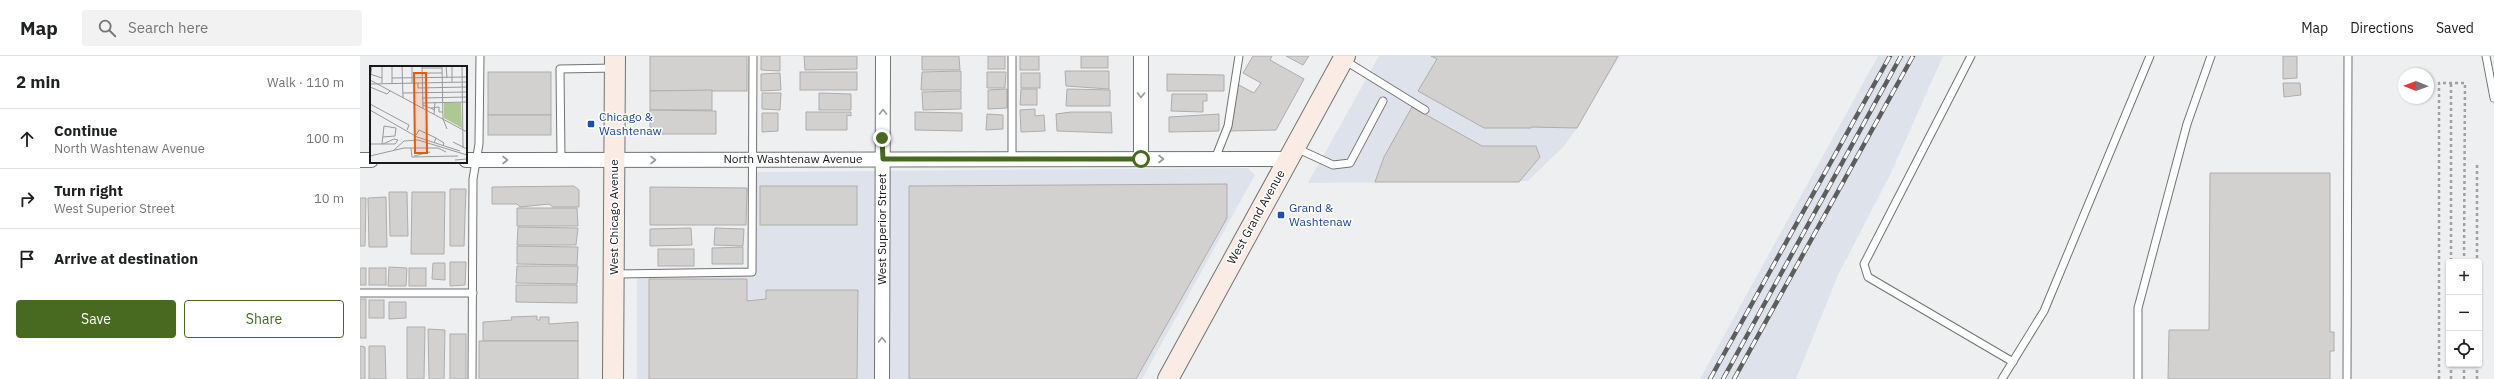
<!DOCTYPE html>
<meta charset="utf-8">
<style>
:root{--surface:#fff;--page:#f2f2f2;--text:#202124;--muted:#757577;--line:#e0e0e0;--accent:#486920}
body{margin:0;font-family:"IBM Plex Sans",sans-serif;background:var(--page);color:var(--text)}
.controls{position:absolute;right:12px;bottom:12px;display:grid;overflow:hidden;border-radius:4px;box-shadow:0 1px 3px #0004}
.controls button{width:36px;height:36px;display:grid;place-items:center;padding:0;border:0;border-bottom:1px solid var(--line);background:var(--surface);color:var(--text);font:20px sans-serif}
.compass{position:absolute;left:2038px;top:12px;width:36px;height:36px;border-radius:50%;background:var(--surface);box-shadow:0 1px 3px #0004;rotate:271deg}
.stop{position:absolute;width:12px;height:12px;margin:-9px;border:3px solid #486920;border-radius:50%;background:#fff}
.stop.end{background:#486920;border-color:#fff;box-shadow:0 1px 4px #0008}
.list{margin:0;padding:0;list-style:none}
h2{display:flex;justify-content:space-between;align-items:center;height:52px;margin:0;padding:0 16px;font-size:17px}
h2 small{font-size:13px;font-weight:400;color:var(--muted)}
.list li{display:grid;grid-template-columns:26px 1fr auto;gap:12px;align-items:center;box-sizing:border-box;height:60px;padding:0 16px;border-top:1px solid var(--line)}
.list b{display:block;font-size:15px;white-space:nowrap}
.list p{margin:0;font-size:13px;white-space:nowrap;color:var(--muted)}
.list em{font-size:13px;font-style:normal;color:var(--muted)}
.actions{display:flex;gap:8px;padding:12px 16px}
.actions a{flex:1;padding:9px 0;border:1px solid var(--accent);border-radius:4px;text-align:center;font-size:14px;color:var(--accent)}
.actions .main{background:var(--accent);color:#fff}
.icon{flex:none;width:22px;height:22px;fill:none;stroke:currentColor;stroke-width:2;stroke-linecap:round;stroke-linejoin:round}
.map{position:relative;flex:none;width:2134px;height:323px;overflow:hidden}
header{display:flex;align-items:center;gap:24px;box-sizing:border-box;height:56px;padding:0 20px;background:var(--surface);border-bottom:1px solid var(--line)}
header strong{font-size:19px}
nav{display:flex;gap:22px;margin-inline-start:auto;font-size:14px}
.search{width:280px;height:36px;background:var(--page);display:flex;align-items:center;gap:10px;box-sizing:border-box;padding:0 14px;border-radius:4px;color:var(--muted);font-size:15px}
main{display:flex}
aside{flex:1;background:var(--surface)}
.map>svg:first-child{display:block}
.built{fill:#dee3eb}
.building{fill:#d3d0d0;stroke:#afadac}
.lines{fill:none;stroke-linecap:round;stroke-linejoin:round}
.service-casing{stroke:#727374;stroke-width:9}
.minor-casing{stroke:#727374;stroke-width:16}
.secondary-casing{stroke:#727374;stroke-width:22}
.path{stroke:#9fa0a1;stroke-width:2.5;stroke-dasharray:3 3;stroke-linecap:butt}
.service{stroke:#fff;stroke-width:7}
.minor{stroke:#fff;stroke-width:14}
.secondary{stroke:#faece5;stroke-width:20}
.rail-casing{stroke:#5c5d5d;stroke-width:4.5}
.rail{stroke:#fff;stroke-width:3;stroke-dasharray:9;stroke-linecap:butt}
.oneway{stroke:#979898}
.route{stroke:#486920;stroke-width:5}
.transit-dot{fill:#1a4fb4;stroke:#fff;stroke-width:1.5}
.labels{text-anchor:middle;stroke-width:3;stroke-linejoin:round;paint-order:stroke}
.transit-label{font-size:12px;fill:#164399;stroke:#fff;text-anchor:start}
.street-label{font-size:12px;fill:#181919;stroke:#fff}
.inset-road{fill:none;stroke:#98999b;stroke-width:1}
.view{fill:#e8590c;fill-opacity:0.15;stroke:#e8590c;stroke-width:2}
.inset-edge{fill:none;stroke:#181919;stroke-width:2}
</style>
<header>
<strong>Map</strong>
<div class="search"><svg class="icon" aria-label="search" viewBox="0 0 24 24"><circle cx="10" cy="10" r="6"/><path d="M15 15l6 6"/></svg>Search here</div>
<nav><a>Map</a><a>Directions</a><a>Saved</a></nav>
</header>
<main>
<aside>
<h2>2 min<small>Walk · 110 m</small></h2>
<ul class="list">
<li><svg class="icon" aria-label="ahead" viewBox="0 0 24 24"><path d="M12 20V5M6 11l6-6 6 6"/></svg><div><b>Continue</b><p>North Washtenaw Avenue</p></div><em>100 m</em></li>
<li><svg class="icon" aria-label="right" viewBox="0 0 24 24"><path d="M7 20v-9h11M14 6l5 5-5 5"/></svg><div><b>Turn right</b><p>West Superior Street</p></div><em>10 m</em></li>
<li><svg class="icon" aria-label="arrive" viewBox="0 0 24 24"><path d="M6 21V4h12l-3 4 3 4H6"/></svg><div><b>Arrive at destination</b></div></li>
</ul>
<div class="actions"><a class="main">Save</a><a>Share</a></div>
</aside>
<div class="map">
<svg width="2134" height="323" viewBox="0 0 2134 323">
<rect width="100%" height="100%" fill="#eeeff1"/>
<g class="built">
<path d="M1019,0H1260L1217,72L1204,90L1168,125L948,127Z"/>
<path d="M1518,0H1583L1531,117L1478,219L1436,323H1340Z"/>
<path d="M888,112L895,119L782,323H277V218L392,216V116Z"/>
</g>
<g class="building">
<rect x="290" y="0" width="97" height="35"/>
<path d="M401,0H420V15L401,14Z"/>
<path d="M444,0H497V13L445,14Z"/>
<path d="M562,0H599L600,14H562Z"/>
<rect x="628" y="0" width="17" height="13"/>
<rect x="660" y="0" width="19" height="14"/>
<rect x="721" y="0" width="27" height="12"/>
<path d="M893,0H912L910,4L944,23L916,74L869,75L877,28L894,37L901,27L883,17Z"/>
<path d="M926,0H949L943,9Z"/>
<path d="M1071,0H1258L1217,72L1171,71V72H1124L1058,35L1077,3Z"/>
<path d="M1923,0H1937V22L1923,23Z"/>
<path d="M601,15V34H561L562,16Z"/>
<path d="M705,15H749V33L706,30Z"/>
<rect x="128" y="16" width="63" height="43"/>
<rect x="440" y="16" width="57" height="18"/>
<path d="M627,16H646L645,32H627Z"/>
<path d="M420,17L421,34L401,35V18Z"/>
<rect x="661" y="17" width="19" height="15"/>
<path d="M807,18L864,19V35H807Z"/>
<path d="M1923,27H1940L1941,39L1924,41Z"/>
<path d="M647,33V52L628,53V34Z"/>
<path d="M661,33H677V49H660Z"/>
<path d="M707,33L750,34V50H706Z"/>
<path d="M352,34V54H290V35Z"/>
<path d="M601,35V53L563,54L562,36Z"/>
<path d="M402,37H421L420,54L402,53Z"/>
<path d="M459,37L491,38V54H459Z"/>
<path d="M812,38H847V45H843V56L811,55Z"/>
<path d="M1052,51L1122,90H1176L1180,101L1159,126H1015L1024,101Z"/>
<path d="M675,53V60L684,59L685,75L661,76L660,54Z"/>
<path d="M290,54L356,55V78H290Z"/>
<path d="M446,56H491V60L487,59V74H446Z"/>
<path d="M555,56L602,57V75L555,74Z"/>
<path d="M711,56H751L752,77L697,75L696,58Z"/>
<path d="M402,57H418V75L402,76Z"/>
<path d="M627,58L643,59V73L626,74Z"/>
<path d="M859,58V75L809,76V61Z"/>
<rect x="128" y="59" width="63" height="20"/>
<path d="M1850,117H1970V276H1974V295H1970V323H1808L1809,274H1849Z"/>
<path d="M867,128V162L776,323H549V130Z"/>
<path d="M214,130L219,134V151H193L189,148L160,151L157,148H132V131Z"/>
<rect x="400" y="130" width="97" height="39"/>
<path d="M290,131L387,132L386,169H290Z"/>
<path d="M90,133H106L104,190H90Z"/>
<path d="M29,136H47L48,180H30Z"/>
<path d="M52,136H85L84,198H51Z"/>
<path d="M26,141L27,191H9L8,142Z"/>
<path d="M0,142H6L5,190H0Z"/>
<path d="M157,152H217L218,170H157Z"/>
<path d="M158,171L218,172L216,189H157Z"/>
<path d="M331,172L332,189L290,190V173Z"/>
<path d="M355,172L384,173L383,190L354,189Z"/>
<path d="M157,190L218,191L217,209L157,208Z"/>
<path d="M383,191V208H352V192Z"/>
<rect x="298" y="193" width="36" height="17"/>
<path d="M90,206H106L105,229L90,230Z"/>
<path d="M73,207H85V224L72,223Z"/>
<path d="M157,210H218L217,228L156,227Z"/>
<path d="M29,211L47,212L46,230H28Z"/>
<rect x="0" y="212" width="6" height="17"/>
<rect x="9" y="212" width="17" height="17"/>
<rect x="49" y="212" width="17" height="18"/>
<path d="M289,223H387V245L406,243V234H498L497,323H289Z"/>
<path d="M156,229H217V247L156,246Z"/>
<rect x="0" y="243" width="6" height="39"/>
<rect x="9" y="244" width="15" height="18"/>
<path d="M29,246H46V262L29,263Z"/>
<path d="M177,260V264H180V261H189V268L218,266V285H123V266L152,264L151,261Z"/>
<path d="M47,271H65L64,323H47Z"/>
<path d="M68,273L85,274L84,323H69Z"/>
<rect x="90" y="278" width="16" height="45"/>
<rect x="119" y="285" width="99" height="38"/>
<path d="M0,290L5,291V323H0Z"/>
<path d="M9,290H25L26,323H9Z"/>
</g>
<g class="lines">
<defs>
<g id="service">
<path d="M1611,0L1504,208L1508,221L1653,306"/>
<path d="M2126,0L2134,42"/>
<path d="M984,4L1065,54"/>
<path d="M936,92L973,109L990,107L1023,45"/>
<path d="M652,103V0"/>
<path d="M855,103L868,70L879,0"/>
<path d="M201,104L200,13L255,12"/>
<path d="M256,218L392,216L393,0"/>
<path d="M0,237H113"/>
<path d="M112,323L113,123L119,88L120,0"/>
<path d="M1642,323L1684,255L1790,0"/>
<path d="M1778,323V252L1827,68L1851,0"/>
<path d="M1987,323L1988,0"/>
</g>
<g id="minor">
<path d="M781,103V0"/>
<path d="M0,104H11"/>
<path d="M106,104L928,103"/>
<path d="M522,323L523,0"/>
</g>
<g id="secondary">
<path d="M253,323L255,0"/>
<path d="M808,323L985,0"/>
</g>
</defs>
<use href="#service" class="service-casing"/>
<use href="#minor" class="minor-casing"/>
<use href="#secondary" class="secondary-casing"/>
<g class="path">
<path d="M2091,28V206"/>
<path d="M2117,109V206"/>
<path d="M2091,308V323"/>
<path d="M2117,308V323"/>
<path d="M2079,323V27H2105L2104,206"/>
<path d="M2104,323V308"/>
</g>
<use href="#service" class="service"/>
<use href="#minor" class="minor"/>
<use href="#secondary" class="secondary"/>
<defs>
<g id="rail">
<path d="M1350,323L1530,0"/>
<path d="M1363,323L1541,0"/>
<path d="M1374,323L1553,0"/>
</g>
</defs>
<use href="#rail" class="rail-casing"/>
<use href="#rail" class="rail"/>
</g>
<defs><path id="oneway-chevron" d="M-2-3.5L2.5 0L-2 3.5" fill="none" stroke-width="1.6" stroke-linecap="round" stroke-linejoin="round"/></defs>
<g class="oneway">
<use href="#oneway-chevron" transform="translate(781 39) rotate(90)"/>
<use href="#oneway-chevron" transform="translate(523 56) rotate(-90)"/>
<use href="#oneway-chevron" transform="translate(801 103)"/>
<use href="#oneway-chevron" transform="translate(145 104)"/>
<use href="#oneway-chevron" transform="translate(293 104)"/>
<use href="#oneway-chevron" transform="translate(522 284) rotate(-90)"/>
</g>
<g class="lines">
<path class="route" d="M522,82L523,103H781"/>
</g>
<g class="transit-dot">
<rect x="227" y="64" width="8" height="8" rx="2"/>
<rect x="917" y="155" width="8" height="8" rx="2"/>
</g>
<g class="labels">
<g class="transit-label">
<text x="239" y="65">Chicago &amp;<tspan x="239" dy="14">Washtenaw</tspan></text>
<text x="929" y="156">Grand &amp;<tspan x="929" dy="14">Washtenaw</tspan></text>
</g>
<g class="street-label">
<text x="433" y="107">North Washtenaw Avenue</text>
<text transform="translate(254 161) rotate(-90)" y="4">West Chicago Avenue</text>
<text transform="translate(896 161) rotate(-61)" y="4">West Grand Avenue</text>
<text transform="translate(522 173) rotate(-90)" y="4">West Superior Street</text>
</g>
</g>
<g transform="translate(10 10)">
<rect width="97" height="97" fill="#eeeff1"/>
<path d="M74,37H91L92,62L74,52Z" fill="#aec891"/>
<path class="inset-road" d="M12,0V17M22,0V17M32,0L33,32M42,0V17M52,0L53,42M72,0L73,53L77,63M76,0L77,12M82,0V16M92,0L93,82M52,2H72M54,7H72M0,8L12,12M22,12L97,11M0,14L2,0M0,14L97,66M48,17V22L97,21M0,18L97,16M0,21L17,28L20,25M33,27L97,26M52,32L97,31M53,37L97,36M0,38L39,59L37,64M53,39L65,44M61,42L69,41V46H73M0,44L47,71L90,85M64,48L65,36M46,69L49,64L66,72L64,77M66,72L74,77L73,80M83,76L97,83M0,78H25L28,74L24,73L13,78M12,78L14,60L26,62L25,70L13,71M41,82L42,91L88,90M24,84L34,75L48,74L97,89M0,90L34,82H68L76,86M44,90L60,86M85,94L97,93"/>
<path class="view" d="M44,7H56L57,87H45Z"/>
<rect width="97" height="97" class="inset-edge"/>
</g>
</svg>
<div class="controls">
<button>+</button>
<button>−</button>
<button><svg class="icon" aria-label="locate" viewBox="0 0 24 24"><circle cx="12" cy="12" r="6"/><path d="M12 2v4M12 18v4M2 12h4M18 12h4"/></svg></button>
</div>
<svg class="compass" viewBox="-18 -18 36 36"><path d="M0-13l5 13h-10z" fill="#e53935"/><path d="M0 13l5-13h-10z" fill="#757577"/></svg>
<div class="stop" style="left:781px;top:103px"></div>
<div class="stop end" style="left:522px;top:82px"></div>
</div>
</main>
